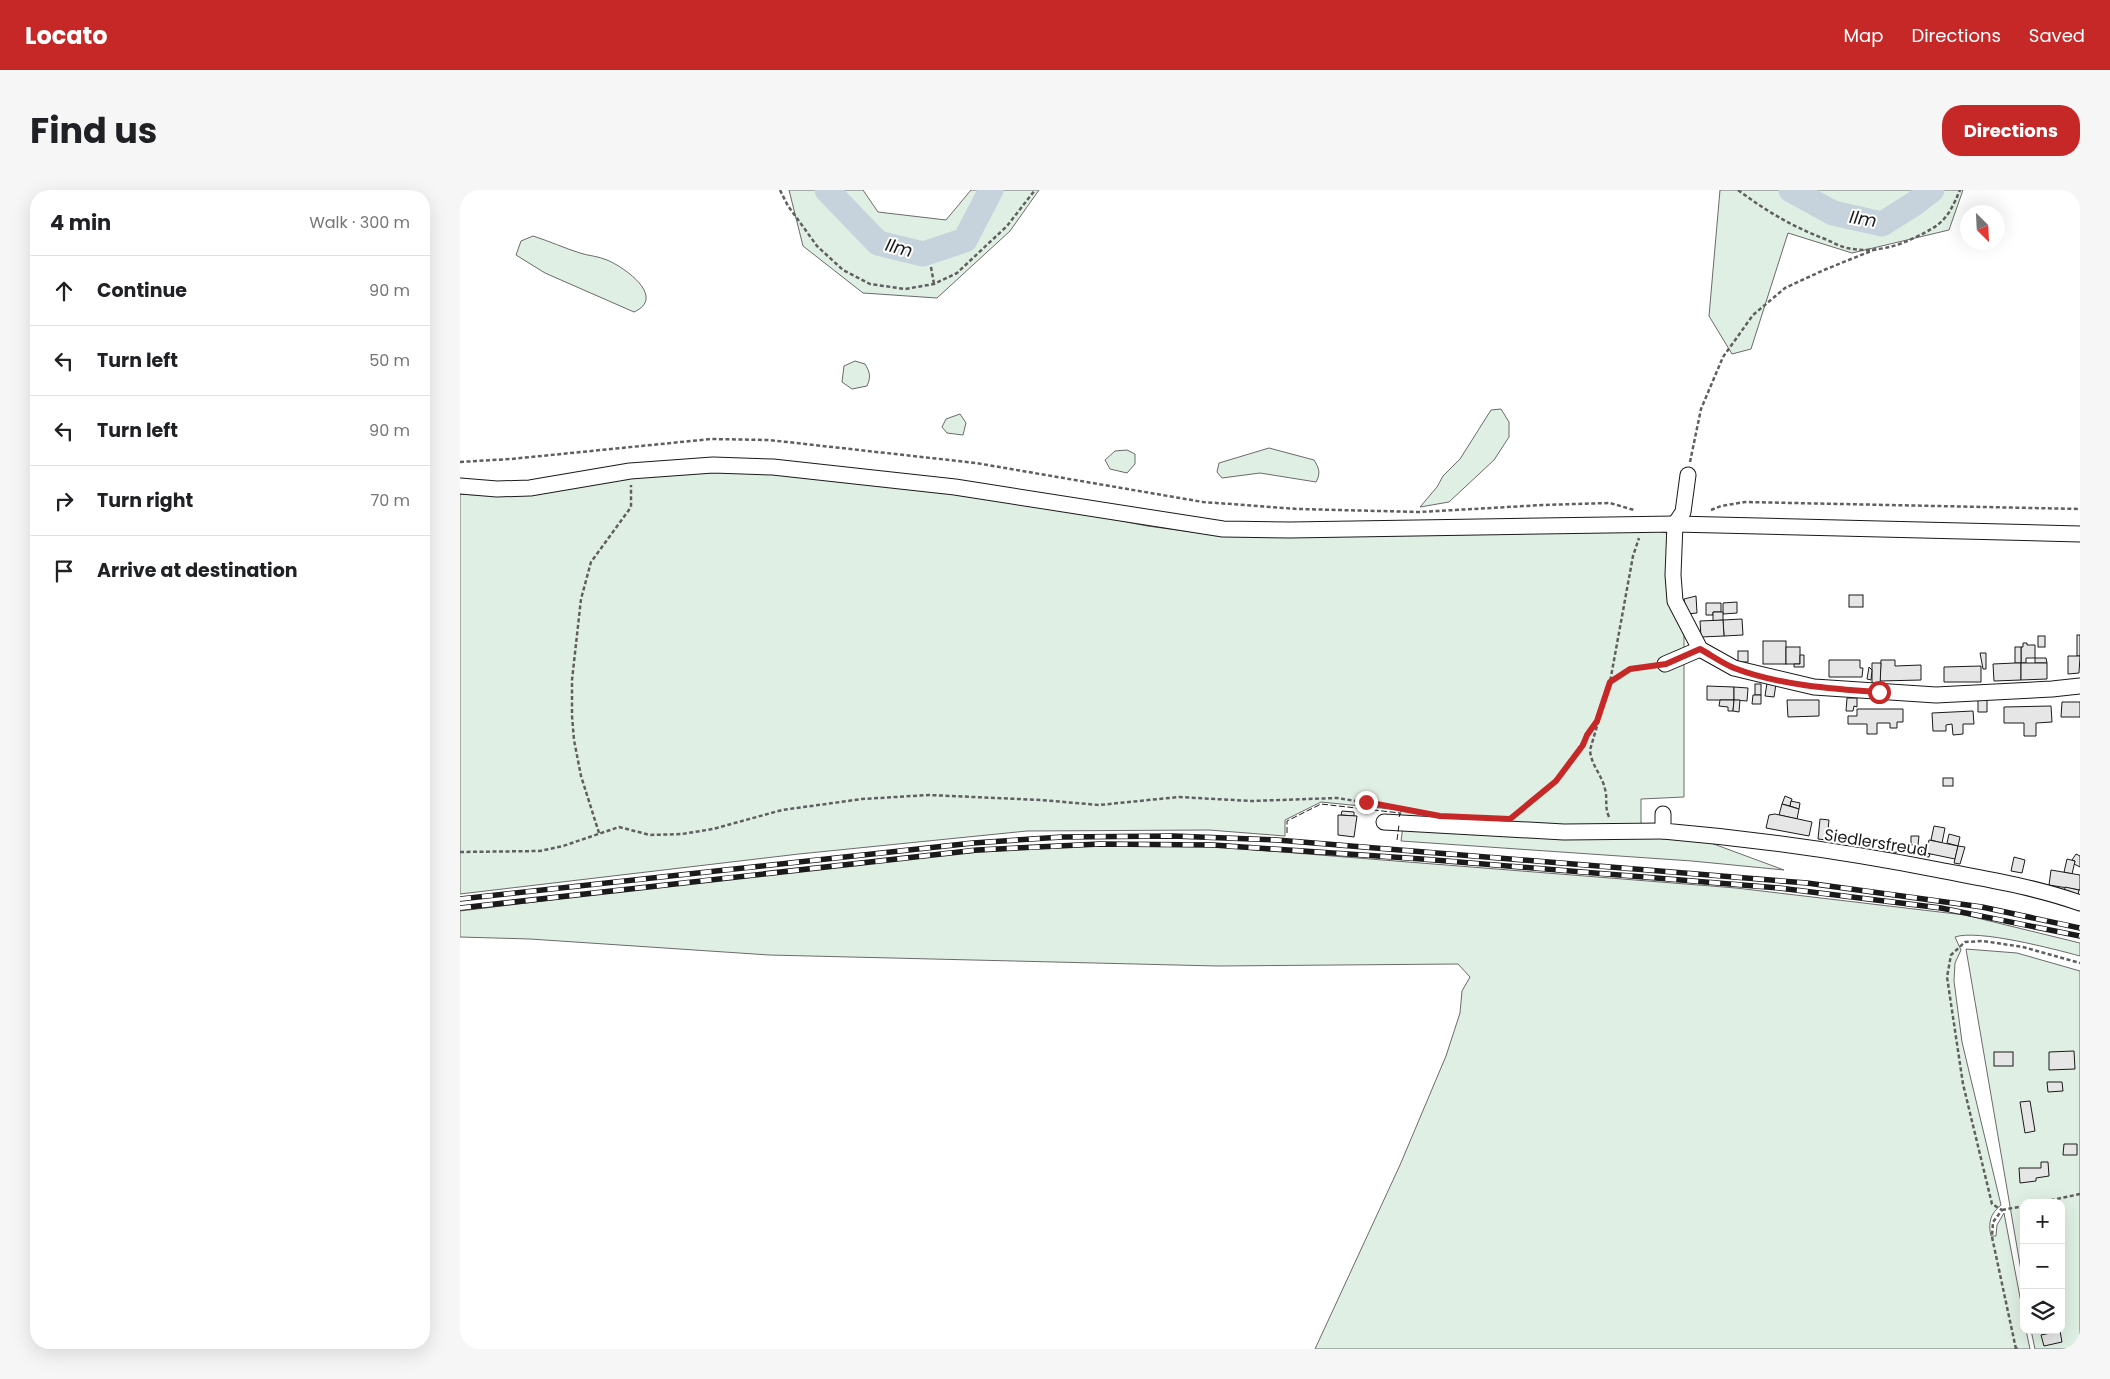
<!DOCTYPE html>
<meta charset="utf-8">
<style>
:root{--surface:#fff;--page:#f6f6f6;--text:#202124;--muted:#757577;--line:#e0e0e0;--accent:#c62828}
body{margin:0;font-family:Poppins,sans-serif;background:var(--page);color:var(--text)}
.controls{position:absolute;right:15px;bottom:15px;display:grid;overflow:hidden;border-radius:10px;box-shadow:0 5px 20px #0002}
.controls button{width:45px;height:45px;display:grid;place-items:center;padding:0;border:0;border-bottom:1px solid var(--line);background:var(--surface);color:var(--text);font:25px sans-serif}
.compass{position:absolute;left:1500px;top:15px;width:45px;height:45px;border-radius:50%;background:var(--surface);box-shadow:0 5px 20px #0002;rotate:156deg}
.stop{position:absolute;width:15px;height:15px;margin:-11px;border:4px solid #c62828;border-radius:50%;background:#fff}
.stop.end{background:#c62828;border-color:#fff;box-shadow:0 1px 5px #0008}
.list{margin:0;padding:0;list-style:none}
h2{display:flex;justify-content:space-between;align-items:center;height:65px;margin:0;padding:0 20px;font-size:21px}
h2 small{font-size:16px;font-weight:400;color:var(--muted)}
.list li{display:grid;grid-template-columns:32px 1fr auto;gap:15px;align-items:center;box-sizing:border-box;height:70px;padding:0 20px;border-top:1px solid var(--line)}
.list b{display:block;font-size:19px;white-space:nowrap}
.list em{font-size:16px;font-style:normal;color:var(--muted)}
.icon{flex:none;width:28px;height:28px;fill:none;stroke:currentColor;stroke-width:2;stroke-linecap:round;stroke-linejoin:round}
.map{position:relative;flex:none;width:1620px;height:1159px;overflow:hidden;border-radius:20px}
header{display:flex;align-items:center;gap:30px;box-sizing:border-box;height:70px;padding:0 25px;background:var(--accent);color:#fff}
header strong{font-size:24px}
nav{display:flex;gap:28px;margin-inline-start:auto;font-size:18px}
.intro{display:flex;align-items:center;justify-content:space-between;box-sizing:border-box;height:120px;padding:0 30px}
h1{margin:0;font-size:35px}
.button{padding:12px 22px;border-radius:20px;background:var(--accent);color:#fff;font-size:18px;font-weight:700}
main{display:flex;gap:30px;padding:0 30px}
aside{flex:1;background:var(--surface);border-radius:20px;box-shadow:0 5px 20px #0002}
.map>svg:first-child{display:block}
.green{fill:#e0efe3;stroke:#6a6a6a}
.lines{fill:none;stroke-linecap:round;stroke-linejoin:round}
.river{stroke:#c6d2dc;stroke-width:25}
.building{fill:#e6e6e6;stroke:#1a1a1a}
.minor-casing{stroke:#1a1a1a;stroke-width:17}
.path{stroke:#5f5f5f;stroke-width:2.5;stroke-dasharray:4 2.5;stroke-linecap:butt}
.minor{stroke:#fff;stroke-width:15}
.rail-casing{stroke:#1a1a1a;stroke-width:5.5}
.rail{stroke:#fff;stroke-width:4;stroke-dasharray:11;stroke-linecap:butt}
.fence{stroke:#1a1a1a;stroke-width:1;stroke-dasharray:6 2.5;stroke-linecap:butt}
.route{stroke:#c62828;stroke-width:6}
.labels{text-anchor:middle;stroke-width:4;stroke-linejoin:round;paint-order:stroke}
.street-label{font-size:16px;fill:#1a1a1a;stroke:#fff}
.water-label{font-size:18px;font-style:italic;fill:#1a1a1a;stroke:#fff}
</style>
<header>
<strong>Locato</strong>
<nav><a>Map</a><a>Directions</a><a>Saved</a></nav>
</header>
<div class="intro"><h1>Find us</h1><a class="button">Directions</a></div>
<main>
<aside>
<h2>4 min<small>Walk · 300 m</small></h2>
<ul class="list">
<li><svg class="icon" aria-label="ahead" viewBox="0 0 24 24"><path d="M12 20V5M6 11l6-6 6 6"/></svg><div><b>Continue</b></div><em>90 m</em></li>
<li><svg class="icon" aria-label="left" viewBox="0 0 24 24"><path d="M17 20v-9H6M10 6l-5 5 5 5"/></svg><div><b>Turn left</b></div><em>50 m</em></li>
<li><svg class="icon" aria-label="left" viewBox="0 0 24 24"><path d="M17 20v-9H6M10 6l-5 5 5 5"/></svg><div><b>Turn left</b></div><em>90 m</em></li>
<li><svg class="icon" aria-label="right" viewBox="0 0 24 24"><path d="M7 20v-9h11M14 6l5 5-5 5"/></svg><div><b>Turn right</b></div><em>70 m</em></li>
<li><svg class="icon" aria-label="arrive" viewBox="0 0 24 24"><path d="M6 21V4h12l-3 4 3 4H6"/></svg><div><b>Arrive at destination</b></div></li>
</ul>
</aside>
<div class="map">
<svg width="1620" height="1159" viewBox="0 0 1620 1159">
<rect width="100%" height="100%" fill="#fff"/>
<g class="green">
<path d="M329,0H403L418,22L486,30L511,0H579L550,41L477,108L403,103L343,56Z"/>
<path d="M1260,0H1503L1489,40L1392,63L1328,43L1291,159L1272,164L1249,126Z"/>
<path d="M73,46C89,51 104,58 120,63C129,66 138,66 147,70C164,77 207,107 174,122L85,83L56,65L61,51Z"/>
<path d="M395,171L405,174C410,182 411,187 407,196L392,199L382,192L384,176Z"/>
<path d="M1041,219L1049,232V247L1034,270L989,312L960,317L977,297L983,286L1000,269L1031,220Z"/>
<path d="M500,224L506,233L503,245L487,243L482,237L486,229Z"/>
<path d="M809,258L854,270C859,278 861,283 856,292L800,283L762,288L757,282L759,273Z"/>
<path d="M667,260L675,264V274L667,283L650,279L645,270L655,261Z"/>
<path d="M237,282L305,283L568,312L687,336L755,345L1198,341L1207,343L1224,442V607L1181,609V641L1232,646L1324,680L1232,671L941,651L943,636H1110L940,629L941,620L861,612L825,630V646L749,640L567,641L339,664L0,704V304C52,308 97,300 149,291C178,287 207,284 237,282Z"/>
<path d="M669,655L746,656L1276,698L1505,725L1620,753V766C1594,759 1518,739 1495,747L1501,760L1495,773L1494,791L1502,852L1541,1015C1530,1024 1528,1033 1531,1046H1536L1537,1035L1544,1023L1564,1128V1140H1566L1570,1159H1558L1557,1157L1554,1159H855L940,975L986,866L1000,823L1002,801L1010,787L998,774L757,776L309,765L70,749L0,747V721C188,699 377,670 567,659C601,657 635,656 669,655Z"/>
<path d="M1506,759L1557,763L1620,781V1159H1575L1571,1140H1601V1013H1564V1098Z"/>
</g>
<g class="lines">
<g class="river">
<path d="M367,0L418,53L463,64L505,50L531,0"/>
<path d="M1331,0L1373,23L1422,34L1454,14L1472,0"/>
</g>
</g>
<g class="building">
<rect x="1389" y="405" width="14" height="12"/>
<path d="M1236,406L1237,423L1227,424L1224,409Z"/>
<path d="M1277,412V423L1263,424V413Z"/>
<path d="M1246,413H1261V422H1253V425H1246Z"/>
<path d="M1253,422H1263V430L1253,431Z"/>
<path d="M1282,429L1283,445L1264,446L1263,430Z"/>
<path d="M1263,430L1264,446L1241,447L1240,431Z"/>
<rect x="1617" y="445" width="3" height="21"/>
<rect x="1578" y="446" width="7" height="11"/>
<rect x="1303" y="451" width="23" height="23"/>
<path d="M1563,453H1567V455H1575V468H1566V473H1561V457H1563Z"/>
<rect x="1326" y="457" width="14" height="17"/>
<rect x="1555" y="457" width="6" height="16"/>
<rect x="1278" y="461" width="10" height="11"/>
<path d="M1520,463H1526V479H1523Z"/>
<path d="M1340,465H1344V477H1334V474H1340Z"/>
<path d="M1608,466H1620L1619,483L1608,484Z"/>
<path d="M1575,468H1586L1587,473H1575Z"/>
<path d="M1369,470H1400V478H1403L1402,487H1369Z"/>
<path d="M1421,470H1435V476L1461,475V490L1420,491Z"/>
<path d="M1412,473H1421L1420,496L1412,495Z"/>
<path d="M1555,473H1561V490L1534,491L1533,474Z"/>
<path d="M1561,473H1587V489L1561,490Z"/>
<path d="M1521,476V492H1484V477Z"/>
<path d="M1409,477L1412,480L1411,490L1407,489Z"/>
<path d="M1307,493L1316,494L1314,507L1305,506Z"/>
<rect x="1295" y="494" width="6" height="11"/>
<path d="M1247,496L1274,497V510H1247Z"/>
<path d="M1274,497L1288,498L1287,511L1274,510Z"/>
<path d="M1293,505H1301V514H1292Z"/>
<path d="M1387,508H1397V517L1394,516L1393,521H1386Z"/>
<path d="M1527,509V522H1518V510Z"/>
<path d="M1260,510H1274L1273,521H1268V517L1259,516Z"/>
<path d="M1274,510H1280L1279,522L1273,521Z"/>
<path d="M1327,510H1359V526L1328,527Z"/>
<path d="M1602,512H1620V527H1601Z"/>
<path d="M1591,516L1592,532L1576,533V546H1564V533H1544V517Z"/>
<path d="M1397,519H1443V532H1437V538H1430V533H1417V544H1407V534H1388V526H1397Z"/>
<path d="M1513,521L1514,534H1503V544L1493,545L1492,534L1486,535V541H1473L1472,523Z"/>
<rect x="1483" y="588" width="10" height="8"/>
<path d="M1325,606L1332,609L1330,616L1322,614Z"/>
<path d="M1331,611L1340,613L1339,619L1330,616Z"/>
<path d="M1322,614L1339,619L1337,629L1319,625Z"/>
<path d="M882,621L894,622V626L881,625Z"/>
<path d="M1315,624L1352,632L1349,646L1306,638L1309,625Z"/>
<path d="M878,625L897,626L894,647L878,645Z"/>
<path d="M1360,629L1369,630L1367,650L1358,649Z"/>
<path d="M1474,636L1485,638L1482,653L1471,650Z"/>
<path d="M1489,644L1500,647L1498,656L1487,653Z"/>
<path d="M1451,646H1459L1458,655H1451Z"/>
<path d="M1469,650L1498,656L1495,669L1466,663Z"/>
<path d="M1426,653L1438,655L1436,663L1425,661Z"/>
<path d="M1498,656L1505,657L1500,674L1494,673Z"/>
<path d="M1462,657L1467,658L1466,663L1470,664L1469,667L1461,666Z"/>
<path d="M1616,664L1620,666V677L1614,674L1615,671L1612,670Z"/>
<path d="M1554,667L1565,670L1562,683L1551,681Z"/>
<path d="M1607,669L1615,671L1612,684L1604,682Z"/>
<path d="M1591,680L1620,685V700L1589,695Z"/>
<path d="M1605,697L1619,700L1618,705L1604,703Z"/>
<path d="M1614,861L1615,879L1589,880V862Z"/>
<rect x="1534" y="862" width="19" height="14"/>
<path d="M1587,892H1602L1603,901L1588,902Z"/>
<path d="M1570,911L1575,941L1565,943L1560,912Z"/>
<path d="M1604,954H1617V965H1603Z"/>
<path d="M1581,972H1588L1589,986L1576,988V991L1560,993L1559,978H1581Z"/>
<path d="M1600,1141L1602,1152L1584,1156L1581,1145Z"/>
</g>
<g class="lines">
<defs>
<g id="minor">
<path d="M1228,285L1223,322L1215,334L1213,385L1215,411L1240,459L1274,478L1354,497L1476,505L1592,499L1620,496"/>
<path d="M0,296L37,299L70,298L170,281L253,275L313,277L495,297L763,339L830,340L1215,334L1620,344"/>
<path d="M1205,474L1240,459"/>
<path d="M1203,624V641C1296,649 1388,662 1479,680C1526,689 1575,697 1620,713"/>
<path d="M924,632L1104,642L1203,641"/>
</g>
</defs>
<use href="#minor" class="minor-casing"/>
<g class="path">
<path d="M320,0L328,16L357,56L383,80L410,94L445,99L474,94L497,83L547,36L575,0"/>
<path d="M1278,0C1306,21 1333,37 1365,49C1372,52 1379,56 1387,58C1409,63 1434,58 1454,48C1483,34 1487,30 1500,0"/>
<path d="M471,77L474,94"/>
<path d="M0,272L51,269L251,249L309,250L516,273L743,312L838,319L960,322L1082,315L1150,313L1174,320"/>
<path d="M1230,272L1241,219L1263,167L1293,125L1325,98L1364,80L1416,59"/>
<path d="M1251,320L1261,316L1285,312L1620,319"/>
<path d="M1150,492L1170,479L1191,476"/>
<path d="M1055,625C1068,614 1086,603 1097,590C1112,572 1122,551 1136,532"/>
<path d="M1149,627C1144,615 1148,610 1145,599C1142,585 1131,575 1130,560L1150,492L1173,366L1179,348"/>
<path d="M139,643L121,586L114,550L112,526V490L121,409L131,372L171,317V295"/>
<path d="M0,662L80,661L103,656L159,637L190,645L222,644L253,639L322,620L402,609L469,605L581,610L639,615L719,607L791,611L877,608L935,617"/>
<path d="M1578,1013L1620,1004"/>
<path d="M1542,1020L1564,1016"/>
<path d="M1556,1159L1532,1047L1533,1032L1542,1020L1532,1014L1503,894L1487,787L1491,765L1505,752L1523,751L1563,757L1620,773"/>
</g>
<use href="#minor" class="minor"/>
<defs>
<g id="rail">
<path d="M0,709L513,653L602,647L713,646L817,650L1347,693L1522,717L1620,738"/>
<path d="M0,718L517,660L640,654L753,655L962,669L1319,698L1481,718L1620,746"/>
</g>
</defs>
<use href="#rail" class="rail-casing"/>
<use href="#rail" class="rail"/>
<g class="fence">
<path d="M827,643V631L861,614L940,623L939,628"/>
<path d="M937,650L939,635"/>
</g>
</g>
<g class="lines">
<path class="route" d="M906,612L980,626L1050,629L1096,591L1123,555L1127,545L1137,531L1150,492L1170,479L1206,474L1240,459C1251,465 1262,473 1274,478C1318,495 1372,499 1419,502"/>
</g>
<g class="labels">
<g class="street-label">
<text transform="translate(1416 652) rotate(9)" y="6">Siedlersfreud</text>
</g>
<g class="water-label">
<text transform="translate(1403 29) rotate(9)" y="6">Ilm</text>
<text transform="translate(439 58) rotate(15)" y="6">Ilm</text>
</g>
</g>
</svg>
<div class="controls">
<button>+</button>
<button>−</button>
<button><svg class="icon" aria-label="layers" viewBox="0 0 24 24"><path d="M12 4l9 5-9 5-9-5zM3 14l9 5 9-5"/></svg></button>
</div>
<svg class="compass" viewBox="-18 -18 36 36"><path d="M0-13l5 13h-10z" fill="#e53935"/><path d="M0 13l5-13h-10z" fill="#757577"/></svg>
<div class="stop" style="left:1419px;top:502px"></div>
<div class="stop end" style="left:906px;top:612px"></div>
</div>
</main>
